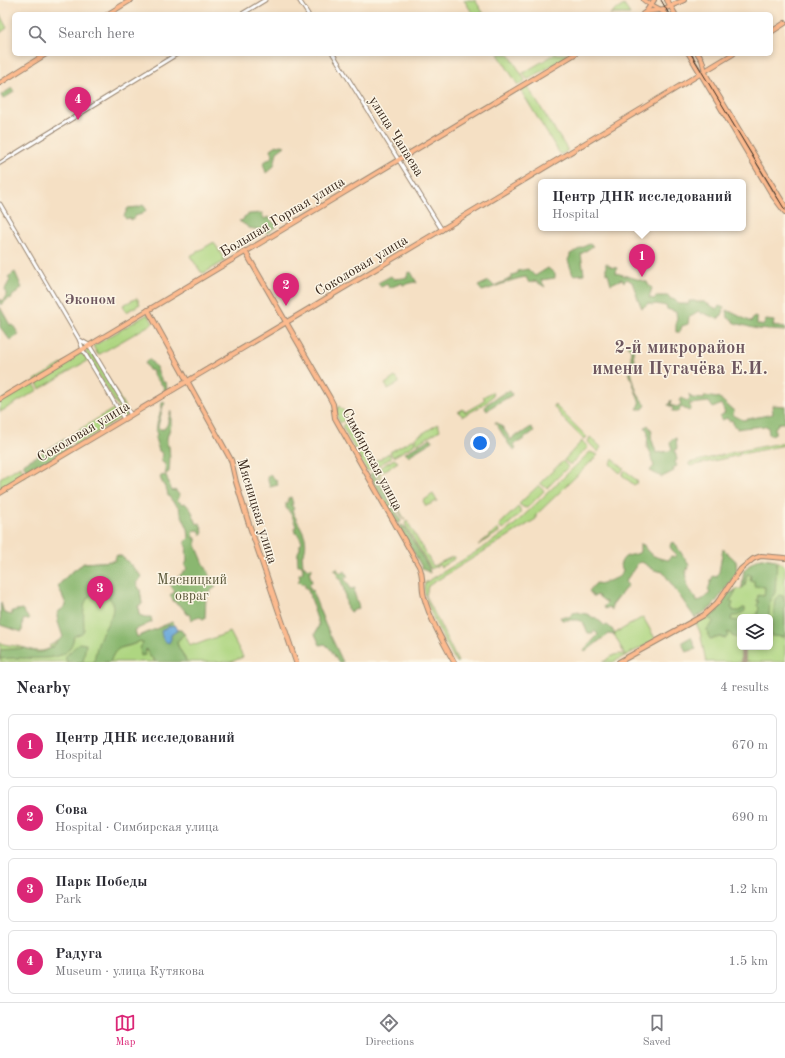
<!DOCTYPE html>
<meta charset="utf-8">
<style>
:root{--surface:#fff;--page:#f7f7f7;--text:#2b2b33;--muted:#7c7c81;--line:#e1e1e2;--accent:#db2777}
body{margin:0;font-family:"Old Standard TT",serif;background:var(--page);color:var(--text)}
.controls{position:absolute;right:12px;bottom:12px;display:grid;overflow:hidden;border-radius:6px;box-shadow:0 2px 6px #0003}
.controls button{width:36px;height:36px;display:grid;place-items:center;padding:0;border:0;border-bottom:1px solid var(--line);background:var(--surface);color:var(--text);font:20px sans-serif}
.you{position:absolute;left:480px;top:443px;width:14px;height:14px;margin:-10px;border:3px solid #fff;border-radius:50%;background:#1a73e8;box-shadow:0 0 0 6px #1a73e833}
.badge{display:grid;place-items:center;width:26px;height:26px;border-radius:50%;background:var(--accent);color:#fff;font-size:13px;font-weight:700}
.pin{position:absolute;translate:-50% -33px;filter:drop-shadow(0 1px 2px #0008)}
.pin::after{content:'';position:absolute;top:21px;width:14px;height:12px;background:inherit;clip-path:polygon(0 0,100% 0,50% 100%)}
.popup{position:absolute;left:538px;top:179px;width:208px;height:52px;box-sizing:border-box;display:grid;place-content:center;border-radius:6px;background:var(--surface);filter:drop-shadow(0 1px 3px #0005);font-size:13px;white-space:nowrap;color:var(--muted)}
.popup b{font-size:15px;color:var(--text)}
.popup::after{content:'';position:absolute;left:50%;top:100%;margin-left:-8px;border:8px solid transparent;border-top-color:var(--surface)}
.list{margin:0;padding:0;list-style:none}
h2{display:flex;justify-content:space-between;align-items:center;height:52px;margin:0;padding:0 16px;font-size:17px}
h2 small{font-size:13px;font-weight:400;color:var(--muted)}
.list li{display:grid;grid-template-columns:26px 1fr auto;gap:12px;align-items:center;box-sizing:border-box;height:64px;margin:0 8px 8px;padding:0 8px;border:1px solid var(--line);border-radius:6px}
.list b{display:block;font-size:15px;white-space:nowrap}
.list p{margin:0;font-size:13px;white-space:nowrap;color:var(--muted)}
.list em{font-size:13px;font-style:normal;color:var(--muted)}
.icon{flex:none;width:22px;height:22px;fill:none;stroke:currentColor;stroke-width:2;stroke-linecap:round;stroke-linejoin:round}
.map{position:relative;flex:none;width:785px;height:662px;overflow:hidden}
.search{position:absolute;background:var(--surface);box-shadow:0 2px 6px #0003;left:12px;right:12px;top:12px;height:44px;display:flex;align-items:center;gap:10px;box-sizing:border-box;padding:0 14px;border-radius:6px;color:var(--muted);font-size:15px}
.sheet{height:340px;background:var(--surface)}
nav{display:flex;justify-content:space-around;align-items:center;box-sizing:border-box;height:56px;border-top:1px solid var(--line);background:var(--surface);font-size:11px;color:var(--muted)}
nav a{display:grid;justify-items:center;gap:2px}
nav .on{color:var(--accent)}
.map>svg:first-child{display:block}
.green{fill:#aed681;stroke:#748050;fill-rule:evenodd}
.forest{fill:#8ab76f;stroke:#627046}
.water{fill:#68a7da;stroke:#52687c}
.lines{fill:none;stroke-linecap:round;stroke-linejoin:round}
.taxiway{stroke:#988571;stroke-width:6}
.minor-casing{stroke:#988571;stroke-width:5}
.major-casing{stroke:#988571;stroke-width:6}
.minor{stroke:#fff;stroke-width:3}
.major{stroke:#fcba8e;stroke-width:4}
.tram{stroke:#3b2a1e;stroke-width:1}
.labels{text-anchor:middle;stroke-width:3;stroke-linejoin:round;paint-order:stroke}
.street-label{font-size:14px;fill:#3b2a1e;stroke:#fcf5e5}
.park-label{font-size:14px;fill:#585537;stroke:#fcf5e5}
.neighbourhood-label{font-size:15px;font-weight:bold;fill:#6e575f;stroke:#fcf5e5}
.district-label{font-size:18px;font-weight:bold;fill:#6e575f;stroke:#fcf5e5}
</style>
<div class="map">
<svg width="785" height="662" viewBox="0 0 785 662">
<rect width="100%" height="100%" fill="#fcf5e5"/>
<filter id="ink" filterUnits="userSpaceOnUse"><feTurbulence type="fractalNoise" baseFrequency=".025" numOctaves="2"/><feDisplacementMap in="SourceGraphic" scale="8" xChannelSelector="R" yChannelSelector="G"/><feConvolveMatrix kernelMatrix="1 2 1 2 8 2 1 2 1" color-interpolation-filters="sRGB"/></filter>
<filter id="wash" filterUnits="userSpaceOnUse"><feTurbulence type="fractalNoise" baseFrequency=".012" numOctaves="4" result="noise"/><feDisplacementMap in="SourceGraphic" scale="16" xChannelSelector="R" yChannelSelector="G"/><feGaussianBlur stdDeviation="0.9" result="paint"/><feColorMatrix in="noise" values="0 0 0 0 0 0 0 0 0 0 0 0 0 0 0 0 0 1.4 0 .05"/><feComposite in="paint" operator="in"/></filter>
<g filter="url(#wash)">
<rect width="100%" height="100%" fill="#f5e0c4"/>
<g class="green">
<path d="M464,0H475L484,14H473Z"/>
<path d="M624,5L630,14H610Z"/>
<path d="M0,15L7,28L0,33Z"/>
<path d="M498,54H509L525,80L524,82L518,85Z"/>
<path d="M555,54H571L529,79H527L523,73Z"/>
<path d="M527,86L567,149V151L562,154H560L521,91V89Z"/>
<path d="M214,242L225,261L204,273L201,272L190,256Z"/>
<path d="M137,298L140,304L128,311L127,313L123,305Z"/>
<path d="M148,314L153,323L98,355L93,346Z"/>
<path d="M89,348L128,412V415L125,417L123,416L85,351Z"/>
<path d="M82,352L88,360L40,389L35,380Z"/>
<path d="M395,377L399,381V383L388,389L385,384Z"/>
<path d="M32,382L38,390L0,412V401Z"/>
<path d="M492,392L493,395C488,404 472,411 463,416L458,412L463,409L465,412L481,403V402L485,399L483,397Z"/>
<path d="M553,405H555L587,437L584,439C572,428 562,419 553,405Z"/>
<path d="M339,406L345,412L347,419L340,423C337,417 334,411 339,406Z"/>
<path d="M115,408L121,417L120,418L75,446L74,445L69,436Z"/>
<path d="M348,420L372,462L379,459L380,460L382,459L381,458L389,453L391,458L369,471H367L342,426L347,422Z"/>
<path d="M438,424L440,430L418,443L416,442L415,438Z"/>
<path d="M590,437L601,447L598,452L588,442Z"/>
<path d="M413,439L415,442L414,445L393,457L390,452Z"/>
<path d="M582,441L588,447L571,464H569L564,460Z"/>
<path d="M785,442V445L742,454L740,451Z"/>
<path d="M739,451L740,455L690,466L689,465V463Z"/>
<path d="M590,452L598,455L536,515V519L428,586L426,596L458,662H456C448,647 419,598 425,583L486,546L512,527Z"/>
<path d="M394,459L398,462L379,474L405,520H404L375,471L376,470Z"/>
<path d="M613,459L624,469L620,473L610,464Z"/>
<path d="M563,461L568,467L547,488L545,487L540,483Z"/>
<path d="M20,466L25,474L24,476L0,490V478Z"/>
<path d="M625,470L638,482L634,485L622,475Z"/>
<path d="M539,485L544,491L527,508L523,507L519,504Z"/>
<path d="M433,494L437,501L426,506L423,501Z"/>
<path d="M518,507L520,510V514L503,529L498,526Z"/>
<path d="M407,521L433,566L454,556V559L441,567L439,565L431,569L406,526L405,523Z"/>
<path d="M498,529L499,532L496,534L478,545Z"/>
<path d="M117,555L123,557L142,577L136,583L140,590L142,604L138,606L139,615L108,648V662H0V643C5,645 11,645 16,646C31,648 36,655 51,648L49,646L65,637L57,613L66,606V604L58,586L69,574L84,563L114,561Z"/>
<path d="M762,558L776,560L785,567V662H706L700,632L696,623L714,610L727,594L742,588L744,570ZM740,617H770V647H740Z"/>
<path d="M643,617L656,640L613,662H603C610,657 617,652 625,655L614,634Z"/>
<path d="M230,632L243,657L231,662H187L178,646L177,642L184,633L190,645L194,643L195,645Z"/>
<path d="M142,640L155,662H110C117,644 119,650 134,644C137,643 139,641 142,640Z"/>
</g>
<g class="forest">
<path d="M12,88L14,92L3,99L1,95Z"/>
<path d="M277,145L278,146L282,145L285,146L277,152L274,166L266,173L263,163L273,156L271,149Z"/>
<path d="M143,205L145,207L146,210L142,214L135,216L132,220L129,218L126,219L124,216L128,208L138,207Z"/>
<path d="M262,213L264,219L268,217L277,226L267,233L262,230L248,228L247,226L239,221L243,220L244,217L249,214Z"/>
<path d="M589,244L593,246L581,254L584,274L573,275L568,260L570,256V254Z"/>
<path d="M606,263L611,267L617,268L616,273L647,282L649,286L652,288L649,298L655,299L656,296H669V298L675,300L678,304H689V301H695L696,302H704L717,309L719,306L724,308L723,314L718,319L703,313L701,314L699,311L695,313L694,315L689,317L688,324L682,326L680,332H676V320L677,319L676,312L667,309L666,306L656,304L652,305L649,303L642,308C637,298 636,292 632,282L627,279L624,282L622,279L611,284L608,273L606,274Z"/>
<path d="M548,268L555,274V278L541,280L545,287L535,281L529,283L526,277C511,279 497,287 482,291L478,286L489,281L494,286L512,278V275L518,273V271L528,269L535,276Z"/>
<path d="M15,272L22,288L18,290V292L12,296V298L8,299L0,305V299L3,301C6,297 7,294 5,289L10,280L8,277Z"/>
<path d="M411,272L417,283L415,282L403,285L402,283L389,288L387,284L381,287L378,283L391,276L394,279C398,278 402,279 407,277L408,273Z"/>
<path d="M0,307L10,325H13L19,335L10,340L0,327Z"/>
<path d="M727,310L751,322L754,317L757,318V324L763,326L766,320L774,321L773,326L785,328V331L757,329L735,323L733,322V320L728,318Z"/>
<path d="M631,341L632,344H635L636,348L633,350L634,362L635,366L631,372C635,385 636,396 646,405L643,409H637L640,404L629,372L632,367C632,360 630,355 631,348L627,346Z"/>
<path d="M149,359L156,367L162,381L166,383L167,390L165,391L163,386L153,375V371L149,370L145,363Z"/>
<path d="M510,391L512,395L493,406L487,411L485,408L487,404L505,392Z"/>
<path d="M689,394L692,398L704,399L705,396L717,398L718,397L734,411L733,415L743,420L773,414L772,405L785,406V423H779L775,428V434L769,435L768,427L766,426C756,427 747,427 737,429V427L734,426L732,420L729,421L727,418L722,420L720,416L725,413L721,404L713,408L709,402L689,404L691,408L689,411L681,407L679,411H672L673,408L668,405L671,400L670,405L677,407L681,404L680,400L682,398L687,401L690,398Z"/>
<path d="M163,401L165,404L163,406L158,427L159,429H164L167,425L171,410V425L167,438V445L169,446C170,455 170,464 169,472L166,474L165,472L166,471L165,464L162,462L161,460L162,453L159,451L155,438L157,436C154,424 162,413 162,402Z"/>
<path d="M495,422L501,425L511,440L515,435H519L531,427L534,431L521,441L514,444L516,449L515,450L510,446Z"/>
<path d="M648,425L652,431C649,438 655,446 656,453L669,451L672,449L670,443L672,439L676,438L677,449L675,450L677,460L675,462L677,466L673,468L674,471L662,477L650,471L654,466L651,458V454L647,448L648,432L645,427Z"/>
<path d="M431,438L433,441L408,456L405,453Z"/>
<path d="M65,439L70,446V449L28,472L23,464Z"/>
<path d="M373,472L401,520L400,523L397,524L370,476V474Z"/>
<path d="M270,474L276,480L278,485L270,487L267,477Z"/>
<path d="M166,475L171,489L173,491L175,490L180,496L177,500L182,504L185,503L191,510L197,524L200,523L203,532L201,535L199,530L193,531L194,538H196V545L204,564L216,587L209,592L210,594L206,596L205,618L203,619C199,616 196,616 192,620L189,614L188,615L181,606L174,602L170,595L175,592L170,584L187,569L185,565C189,559 185,553 187,546L185,544L186,541L189,538L188,529L179,509L180,508L173,502L167,494L168,493L161,480L160,476Z"/>
<path d="M291,497L293,504H291L294,509L292,510C298,526 310,535 304,553L302,554L303,566H305L307,569L312,568V570L309,572L312,582L309,584L311,591L313,590L314,596L325,624L343,662H338L331,650L325,644L320,645L315,634L319,625L314,610L315,609L307,588H305V584H301L298,581L300,579L299,574L303,572L302,565H298C298,561 296,553 300,549V544L302,542L298,534L295,533L294,528L296,527C294,520 292,514 286,508V503L288,502V498Z"/>
<path d="M401,525L405,527L429,568L430,573L423,569L399,527Z"/>
<path d="M674,542L689,565L686,572L687,578L686,580L689,590L696,598L697,602L703,599L710,593L708,590L713,576L716,577L719,572L723,549L736,561L737,573L712,607L695,618L663,572L654,570L642,562L638,563L625,582L628,585L612,605V610L609,607L605,609L604,606L607,603L597,595L594,597L589,591L596,583L603,584C609,579 621,580 623,570L620,565C621,563 622,560 624,558C628,554 635,556 640,552V544L644,545C647,555 659,559 669,560L671,556L676,557V555L670,547L671,543Z"/>
<path d="M117,555L123,557L142,577L136,583L140,590L142,604L138,606L139,615L145,617H151L152,622L135,630L137,637L172,622L175,625L168,626L171,635L178,630H181L184,634L177,642L178,646L187,662H155L154,659L149,656L146,649L145,655L141,656L140,648L143,643L140,641C125,650 117,642 110,662H94C95,654 97,646 100,638C104,628 113,618 113,607C112,593 95,587 87,599C82,607 84,621 84,630L82,633L74,636C73,644 70,649 64,654C44,662 23,656 0,659V650L25,648L35,652H43L51,648L63,637L58,622L57,616L58,612L66,606V604L58,586L69,574L84,563L114,561Z"/>
<path d="M762,558L776,560L777,561L775,593L770,600L769,617H753V616L757,615L759,608L757,605L759,602L757,601L758,595L764,596L765,587L754,586V581L750,580L751,575L747,574L745,586L742,588L744,570L754,561Z"/>
<path d="M337,568L338,571L341,573L345,571L348,577L344,578L349,585L350,589L355,588L354,592L359,608L350,612L347,608L344,590L340,578H338L336,570L334,571L335,569Z"/>
<path d="M736,591L730,601L733,603L731,608L733,609V611H739L743,608H745V611L737,616H732L731,620L740,621V639L732,636L729,632L727,633L728,636L726,638L721,637L710,639L708,635L707,629L714,621L707,618L706,616L714,610L727,594Z"/>
<path d="M779,595L783,596L785,604V637L771,636L775,599Z"/>
<path d="M1,603L4,613L12,615V611L22,609L29,619L23,620L22,632L0,625Z"/>
<path d="M579,612L580,613L587,614L594,618L595,617L605,626L607,625L612,629L615,635L608,634L585,652L584,650L598,635L595,631L592,633H588L583,622L577,620H562L560,617H569L573,613Z"/>
<path d="M691,637L696,649L686,652L682,642Z"/>
<path d="M79,643L86,644L83,662H67L65,657Z"/>
</g>
<path class="water" d="M175,625L178,628V630L171,635V639L169,643C162,641 162,637 161,631L168,626Z"/>
<g class="lines">
<path class="taxiway" d="M743,662V649"/>
</g>
</g>
<g filter="url(#ink)">
<g class="lines">
<defs>
<g id="minor">
<path d="M299,0L308,14"/>
<path d="M242,14L265,0"/>
<path d="M333,54L442,230"/>
<path d="M0,163L177,54"/>
<path d="M0,204L79,339L84,352L124,419"/>
<path d="M80,340L89,345L131,415"/>
</g>
<g id="major">
<path d="M644,0C650,6 659,7 665,14"/>
<path d="M667,0L675,14"/>
<path d="M646,12L654,0"/>
<path d="M108,14L131,0"/>
<path d="M643,14L646,12L664,9L684,0"/>
<path d="M771,32L785,23"/>
<path d="M689,54L773,196L785,212"/>
<path d="M698,54L702,60L706,75L785,206"/>
<path d="M0,83L46,54"/>
<path d="M245,251L330,398L333,404L335,418L419,566C424,576 421,586 424,597C430,619 443,642 454,662"/>
<path d="M148,310L231,460L236,482L248,521L296,662"/>
<path d="M0,399L575,54"/>
<path d="M0,493L446,227L733,54"/>
<path d="M619,662L704,615L717,603L741,569L753,559L761,556L785,558"/>
</g>
</defs>
<use href="#minor" class="minor-casing"/>
<use href="#major" class="major-casing"/>
<use href="#minor" class="minor"/>
<use href="#major" class="major"/>
<g class="tram">
<path d="M661,0L669,14"/>
<path d="M691,54L785,210"/>
</g>
</g>
</g>
<g class="labels">
<g class="street-label">
<text transform="translate(397 136) rotate(58)" y="5">улица Чапаева</text>
<text transform="translate(282 216) rotate(-31)" y="5">Большая Горная улица</text>
<text transform="translate(361 265) rotate(-31)" y="5">Соколовая улица</text>
<text transform="translate(83 431) rotate(-31)" y="5">Соколовая улица</text>
<text transform="translate(373 459) rotate(62)" y="5">Симбирская улица</text>
<text transform="translate(258 511) rotate(73)" y="5">Мясницкая улица</text>
</g>
<g class="park-label">
<text x="192" y="584">Мясницкий<tspan x="192" dy="16">овраг</tspan></text>
</g>
<g class="neighbourhood-label">
<text x="90" y="304">Эконом</text>
</g>
<g class="district-label">
<text x="680" y="353">2-й микрорайон<tspan x="680" dy="21">имени Пугачёва Е.И.</tspan></text>
</g>
</g>
</svg>
<div class="controls">
<button><svg class="icon" aria-label="layers" viewBox="0 0 24 24"><path d="M12 4l9 5-9 5-9-5zM3 14l9 5 9-5"/></svg></button>
</div>
<div class="you"></div>
<div class="pin badge" style="left:642px;top:277px">1</div>
<div class="popup"><b>Центр ДНК исследований</b>Hospital</div>
<div class="pin badge" style="left:286px;top:306px">2</div>
<div class="pin badge" style="left:100px;top:609px">3</div>
<div class="pin badge" style="left:78px;top:120px">4</div>
<div class="search"><svg class="icon" aria-label="search" viewBox="0 0 24 24"><circle cx="10" cy="10" r="6"/><path d="M15 15l6 6"/></svg>Search here</div>
</div>
<section class="sheet">
<h2>Nearby<small>4 results</small></h2>
<ul class="list">
<li><span class="badge">1</span><div><b>Центр ДНК исследований</b><p>Hospital</p></div><em>670 m</em></li>
<li><span class="badge">2</span><div><b>Сова</b><p>Hospital · Симбирская улица</p></div><em>690 m</em></li>
<li><span class="badge">3</span><div><b>Парк Победы</b><p>Park</p></div><em>1.2 km</em></li>
<li><span class="badge">4</span><div><b>Радуга</b><p>Museum · улица Кутякова</p></div><em>1.5 km</em></li>
</ul>
</section>
<nav>
<a class="on"><svg class="icon" aria-label="map" viewBox="0 0 24 24"><path d="M3 6l6-2 6 2 6-2v14l-6 2-6-2-6 2zM9 4v14M15 6v14"/></svg>Map</a>
<a><svg class="icon" aria-label="directions" viewBox="0 0 24 24"><path d="M12 3l9 9-9 9-9-9zM9 14v-3h6M13 9l2 2-2 2"/></svg>Directions</a>
<a><svg class="icon" aria-label="saved" viewBox="0 0 24 24"><path d="M7 4h10v16l-5-4-5 4z"/></svg>Saved</a>
</nav>
